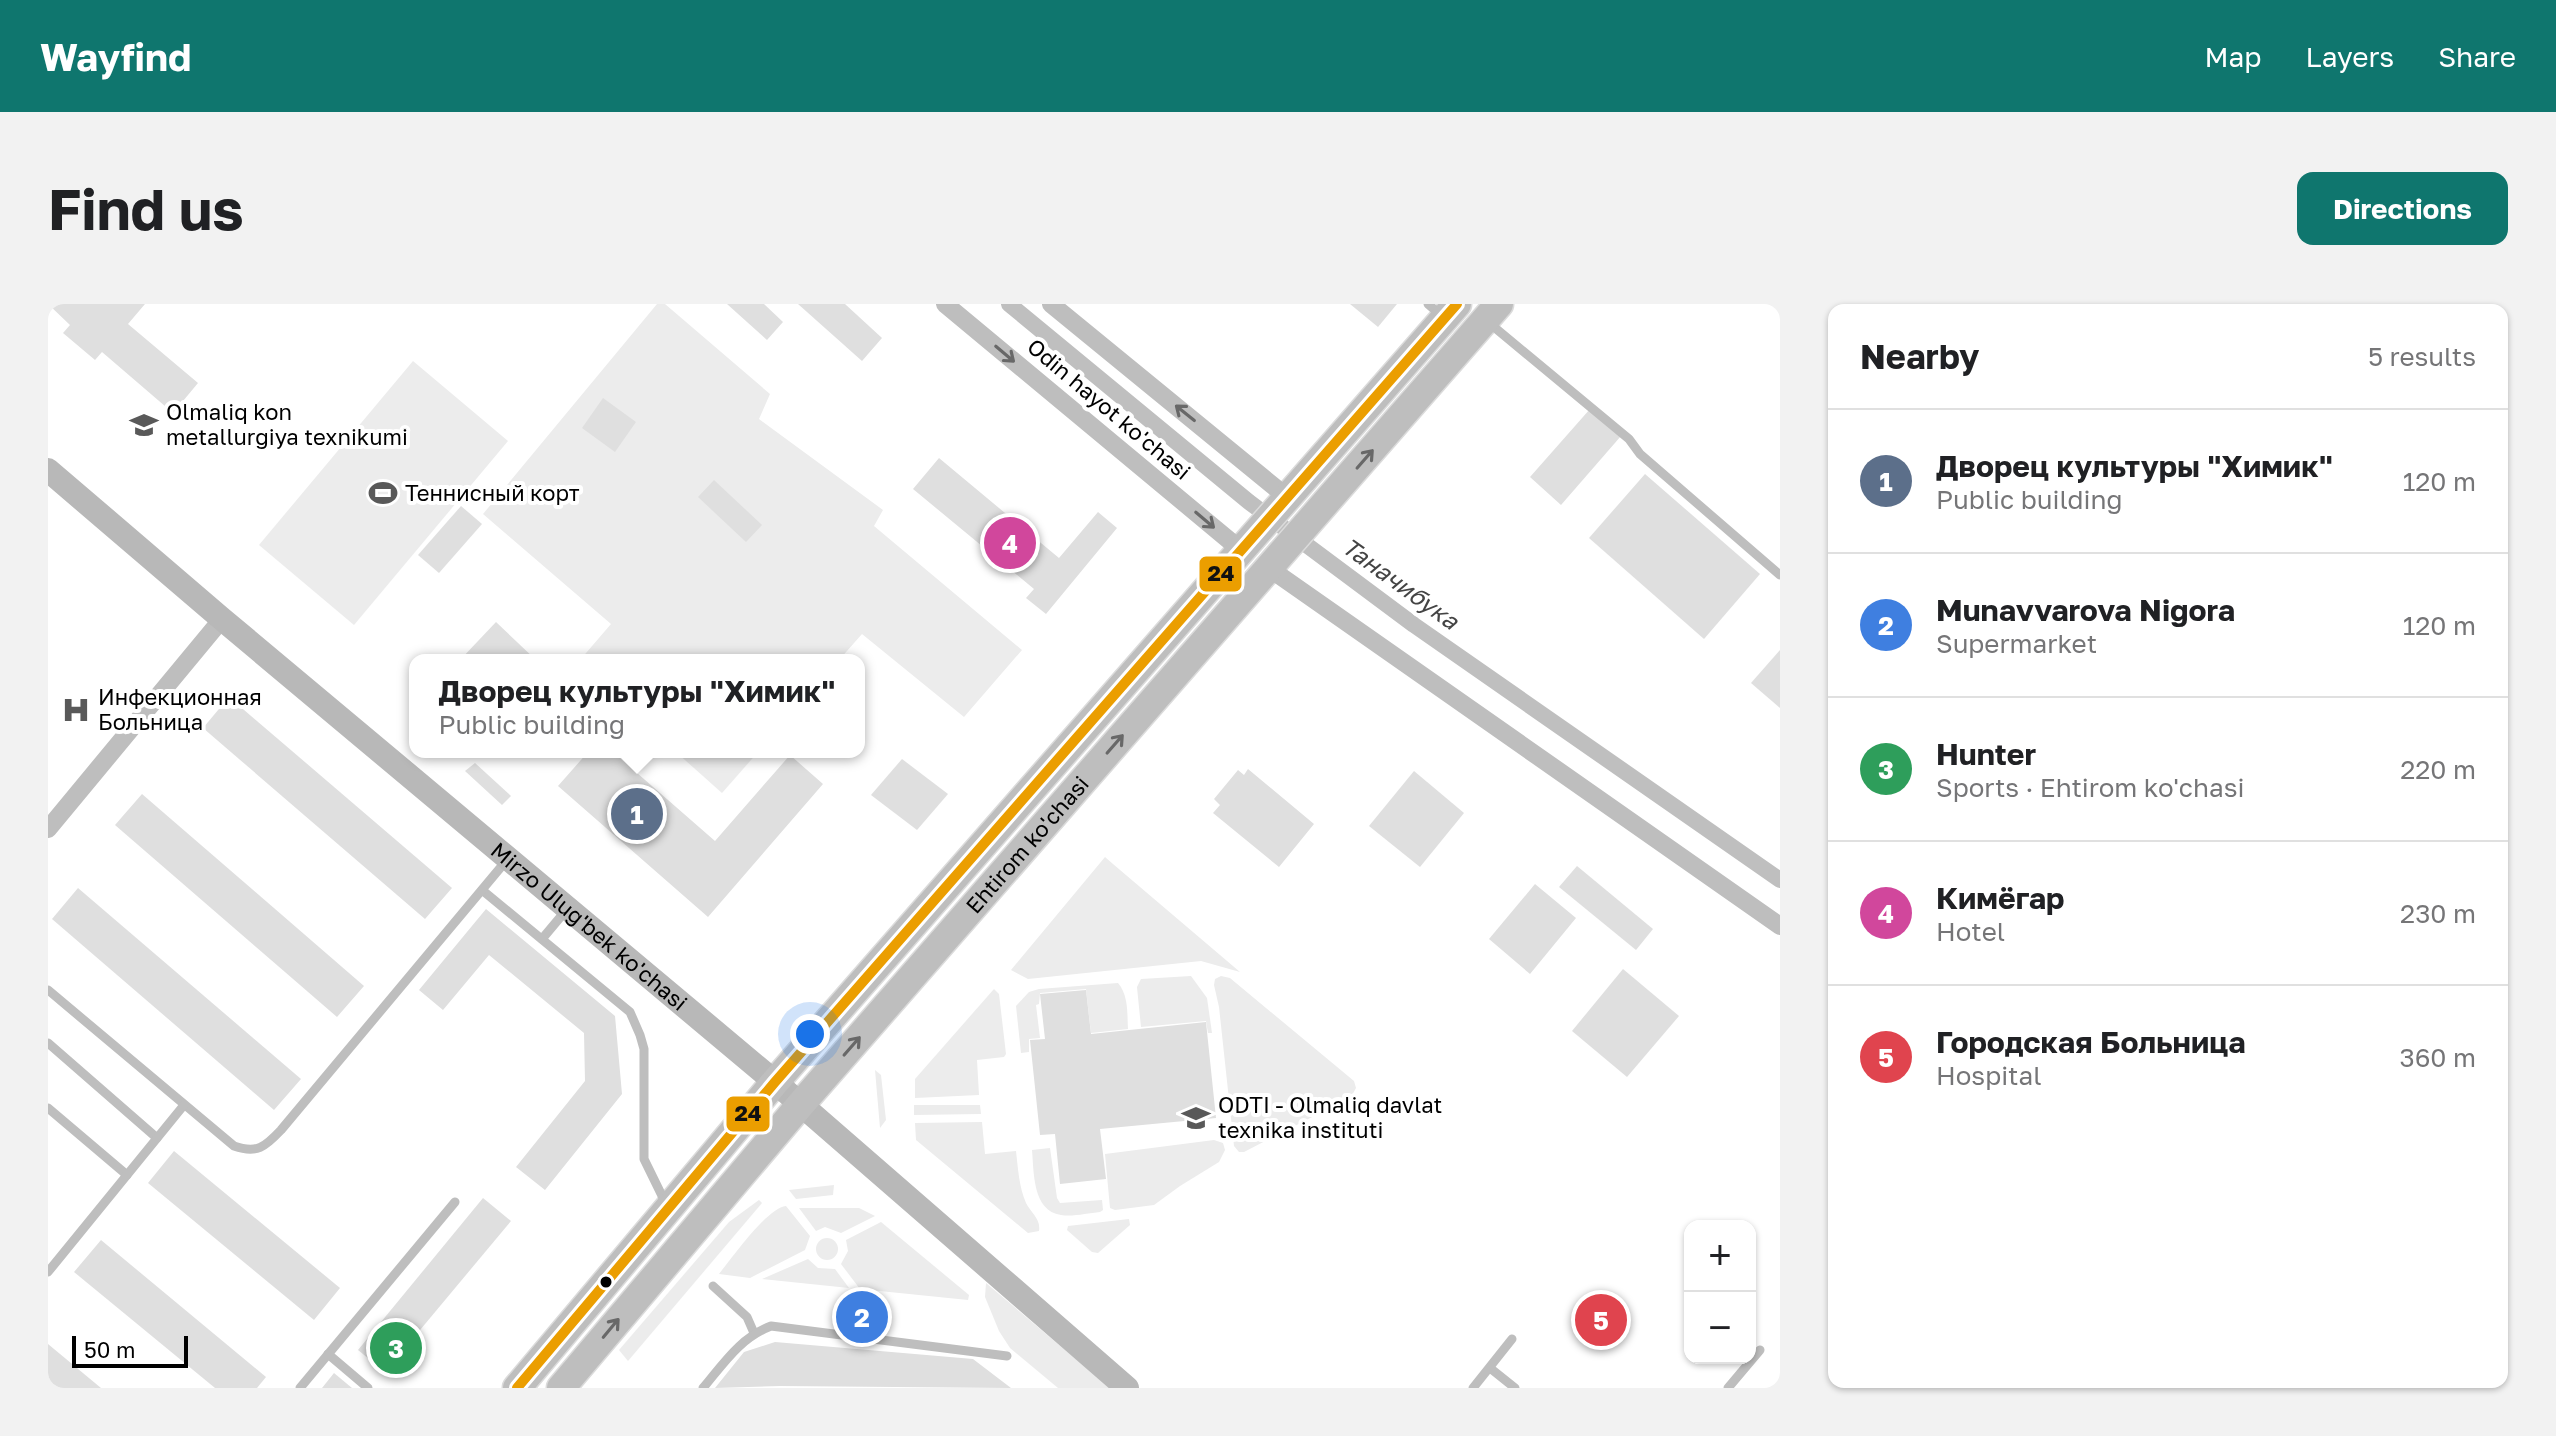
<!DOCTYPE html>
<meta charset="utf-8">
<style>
:root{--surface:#fff;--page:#f2f2f2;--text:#202124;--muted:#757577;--line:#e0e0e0;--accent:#0f766e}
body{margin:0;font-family:"Golos Text",sans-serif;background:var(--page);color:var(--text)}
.controls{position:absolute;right:24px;bottom:24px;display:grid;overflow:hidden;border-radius:16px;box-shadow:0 2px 6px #0004}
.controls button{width:72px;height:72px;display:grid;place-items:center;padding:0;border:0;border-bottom:2px solid var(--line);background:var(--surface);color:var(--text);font:40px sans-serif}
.scale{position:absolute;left:24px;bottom:20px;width:116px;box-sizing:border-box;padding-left:8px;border:4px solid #000;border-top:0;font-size:22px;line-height:28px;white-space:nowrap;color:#000;-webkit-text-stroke:6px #fff;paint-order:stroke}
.you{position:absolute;left:762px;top:730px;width:28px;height:28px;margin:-20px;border:6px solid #fff;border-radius:50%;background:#1a73e8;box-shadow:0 0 0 12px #1a73e833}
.badge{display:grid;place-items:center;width:52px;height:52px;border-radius:50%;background:var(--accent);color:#fff;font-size:26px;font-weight:700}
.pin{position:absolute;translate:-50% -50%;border:4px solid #fff;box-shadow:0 2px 8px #0006}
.popup{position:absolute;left:361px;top:350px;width:456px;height:104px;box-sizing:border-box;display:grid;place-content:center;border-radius:16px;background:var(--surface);filter:drop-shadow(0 2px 6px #0005);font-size:26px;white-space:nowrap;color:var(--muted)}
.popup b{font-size:30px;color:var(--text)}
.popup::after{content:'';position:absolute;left:50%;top:100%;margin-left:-16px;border:16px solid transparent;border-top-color:var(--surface)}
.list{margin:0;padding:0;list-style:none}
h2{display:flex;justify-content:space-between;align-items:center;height:104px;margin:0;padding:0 32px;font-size:34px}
h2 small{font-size:26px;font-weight:400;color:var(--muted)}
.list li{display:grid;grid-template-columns:52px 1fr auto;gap:24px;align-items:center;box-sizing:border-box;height:144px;padding:0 32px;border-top:2px solid var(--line)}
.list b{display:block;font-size:30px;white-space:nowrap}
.list p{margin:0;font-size:26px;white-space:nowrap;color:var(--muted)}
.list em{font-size:26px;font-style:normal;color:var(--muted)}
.map{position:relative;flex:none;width:1732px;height:1084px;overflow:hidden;border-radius:16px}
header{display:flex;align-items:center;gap:48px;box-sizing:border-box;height:112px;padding:0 40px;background:var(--accent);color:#fff}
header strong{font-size:38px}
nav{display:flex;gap:44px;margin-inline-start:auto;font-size:28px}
.intro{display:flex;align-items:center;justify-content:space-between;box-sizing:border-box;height:192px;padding:0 48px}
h1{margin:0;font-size:56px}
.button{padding:20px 36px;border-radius:16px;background:var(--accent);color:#fff;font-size:28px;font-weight:700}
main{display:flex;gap:48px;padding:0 48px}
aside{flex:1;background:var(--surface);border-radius:16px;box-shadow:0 2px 6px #0004}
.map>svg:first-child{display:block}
.green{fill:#ececec}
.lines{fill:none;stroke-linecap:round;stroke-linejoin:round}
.canal{stroke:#bfbfbf;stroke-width:16}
.building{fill:#dfdfdf}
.primary-casing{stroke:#dbdbdb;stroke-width:31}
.service{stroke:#bebebe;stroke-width:9}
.minor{stroke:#bebebe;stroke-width:18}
.secondary{stroke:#b8b8b8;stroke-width:24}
.primary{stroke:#bebebe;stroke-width:28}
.bus-1-casing{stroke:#fff;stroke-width:16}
.bus-1{stroke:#eb9e00;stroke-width:10}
.oneway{stroke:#686868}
.bus-dot{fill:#000;stroke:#fff;stroke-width:3}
.labels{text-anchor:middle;stroke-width:8;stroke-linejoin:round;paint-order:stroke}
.street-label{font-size:22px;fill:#000;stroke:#fff}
.poi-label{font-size:22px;fill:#000;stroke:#fff;text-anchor:start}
.water-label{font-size:24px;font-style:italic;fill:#444;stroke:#fff}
.line-badge{stroke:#fff;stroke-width:3}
.pale-badge-label{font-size:22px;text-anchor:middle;font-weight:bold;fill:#111}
</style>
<header>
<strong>Wayfind</strong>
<nav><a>Map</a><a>Layers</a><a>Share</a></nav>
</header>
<div class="intro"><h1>Find us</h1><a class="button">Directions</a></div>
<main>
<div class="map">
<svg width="1732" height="1084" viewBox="0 0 1732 1084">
<rect width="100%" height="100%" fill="#fff"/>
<g class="green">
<path d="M609,0H617L722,90L711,115L835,206L826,222L974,346L916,413L814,330L791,356H532L563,320L435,210Z"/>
<path d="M365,57L460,137L306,321L211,241Z"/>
<path d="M628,448H710L674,489Z"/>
<path d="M1057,553L1065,560L1192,668L1153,657L980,675L963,666Z"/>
<path d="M1143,672L1159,694L1164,729H1160L1158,717L1093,723L1089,683L1093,675Z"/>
<path d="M1173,672L1182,674L1306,777L1308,784L1303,793L1196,848H1191L1186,842L1171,703L1166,681L1167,675Z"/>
<path d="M1070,679C1081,692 1079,710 1080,725L1043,729L1038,685L992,689L991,700L988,701L992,734L981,735V748L973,749L968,702L981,688L991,685Z"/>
<path d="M946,685L951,690L958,750L956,753L929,756L931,791L867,794V775Z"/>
<path d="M827,766L833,771L838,816L832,824Z"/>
<path d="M866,801H932L933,810L866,811Z"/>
<path d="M934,818L937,850L968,847C970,864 971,883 978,899C983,909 993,915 991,927L980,929L868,836L867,819Z"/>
<path d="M1166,836L1175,839L1177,846L1171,858L1132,882L1106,901L1067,906L1062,904L1057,850Z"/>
<path d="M1002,844L1009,894L1012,899L1054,896L1055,906L1052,908C1040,909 1025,913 1013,911C984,907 986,867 984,846Z"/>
<path d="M786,881L785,891L748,895L741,886Z"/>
<path d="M711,896L714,899L580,1057L571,1046L681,918Z"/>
<path d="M738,902L762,932L757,946L702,974L671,970C684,954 719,904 738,902Z"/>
<path d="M751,904H811L827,912L793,929L777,923L768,927Z"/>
<path d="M1081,915L1082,921L1050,949L1044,948L1019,926L1020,922Z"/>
<path d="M833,918L921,991L920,996L812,985L793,960L800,947L798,936Z"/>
<circle cx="779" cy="945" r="11"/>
<path d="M760,955L770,964L787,965L801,984L714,975Z"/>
<path d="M938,979L1062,1084H1010L962,1044L951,1027L937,993Z"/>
</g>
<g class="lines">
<path class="canal" d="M961,0L1201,198L1366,321L1732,576"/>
</g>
<g class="building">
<path d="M0,0H97L80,20L150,79L125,109L54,48L47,56L15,29L22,21Z"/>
<path d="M679,0H716L735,18L719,36Z"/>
<path d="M750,0H797L834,34L814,57Z"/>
<path d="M1302,0H1349L1330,23Z"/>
<path d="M555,94L588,118L567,148L534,124Z"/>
<path d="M1542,105L1573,132L1513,201L1482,173Z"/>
<path d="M891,154L1011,254L1050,208L1069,224L998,310L978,294L986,285L865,185Z"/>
<path d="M1597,170L1712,270L1656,335L1541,234Z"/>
<path d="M666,176L714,221L698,238L650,193Z"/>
<path d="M413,202L434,220L391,269L370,251Z"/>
<path d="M448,318L488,356H412Z"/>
<path d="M1732,346V404L1703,379Z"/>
<path d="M181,393L404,584L377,615L155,424Z"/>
<path d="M540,448H565L667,537L742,451L775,480L660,613L510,482Z"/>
<path d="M854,455L900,490L869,526L823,491Z"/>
<path d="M427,459L463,492L454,501L417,467Z"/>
<path d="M1200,465L1266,520L1231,563L1165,509L1172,501L1166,495L1190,466L1196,471Z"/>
<path d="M1366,467L1416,509L1372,563L1321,522Z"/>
<path d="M94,490L316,682L289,713L67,521Z"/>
<path d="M1529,562L1605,625L1588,646L1511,583Z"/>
<path d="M1487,580L1528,614L1482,670L1441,635Z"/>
<path d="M30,584L253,775L226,806L4,615Z"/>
<path d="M438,605L567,712L574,790L497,886L468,863L537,777L536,729L441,651L395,706L371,686Z"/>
<path d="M1575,665L1631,712L1579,773L1524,727Z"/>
<path d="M1038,686L1043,730L1158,718L1168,814L1052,825L1058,875L1012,880L1007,830L992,831L982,736L997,735L992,690Z"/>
<path d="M126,847L292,984L266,1016L100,879Z"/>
<path d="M435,894L463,917L337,1068L310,1046Z"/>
<path d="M53,936L218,1073L209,1084H167L26,968Z"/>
<path d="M727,1038L925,1055L963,1084L732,1082L667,1084L696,1048Z"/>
<path d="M0,1040L53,1084H0Z"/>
<path d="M286,1069L304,1084H274Z"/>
</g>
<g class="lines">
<defs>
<g id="primary">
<path d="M469,1084L727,778L1409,0"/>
<path id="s2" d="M513,1084L753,800L1451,0"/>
</g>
</defs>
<use href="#primary" class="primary-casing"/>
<g class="service">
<path d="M1380,0L1394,12"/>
<path d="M1440,18L1581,135L1592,150L1732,271"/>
<path d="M434,586L582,708L592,731L596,745V855L619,902"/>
<path d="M494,635L520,604"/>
<path d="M0,686L186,842C209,850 217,843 233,826L458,557"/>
<path d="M0,739L109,834"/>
<path d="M0,804L79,871"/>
<path d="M0,968L136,801"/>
<path d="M665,982L699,1013L706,1029"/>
<path d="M280,1050L320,1084"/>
<path d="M1442,1064L1467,1084"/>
<path d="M252,1084L407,898"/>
<path d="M655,1084C676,1059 692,1034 723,1022L959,1052"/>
<path d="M1425,1084L1464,1035"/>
<path d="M1680,1084L1712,1046"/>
</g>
<g class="minor">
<path d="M897,0L1194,247"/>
<path d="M1003,0L1240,194"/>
<path d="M1221,264L1732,622"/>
<path d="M0,525L174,315"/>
</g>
<path class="secondary" id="s1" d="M0,166L174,315L727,778L1079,1084"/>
<use href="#primary" class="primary"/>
<defs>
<path id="bus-1" d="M469,1084L727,778L1409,0"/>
</defs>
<use href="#bus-1" class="bus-1-casing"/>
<use href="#bus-1" class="bus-1"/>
</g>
<defs><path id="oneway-shaft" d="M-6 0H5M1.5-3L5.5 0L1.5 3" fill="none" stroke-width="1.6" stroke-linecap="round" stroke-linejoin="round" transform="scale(2)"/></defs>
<g class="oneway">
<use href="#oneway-shaft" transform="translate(957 50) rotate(40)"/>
<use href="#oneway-shaft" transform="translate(1137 109) rotate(-141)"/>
<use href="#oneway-shaft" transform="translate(1317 155) rotate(-49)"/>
<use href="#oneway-shaft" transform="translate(1157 216) rotate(40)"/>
<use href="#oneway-shaft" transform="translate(1067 440) rotate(-49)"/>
<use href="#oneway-shaft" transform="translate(804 742) rotate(-49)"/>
<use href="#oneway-shaft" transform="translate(563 1024) rotate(-50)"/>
</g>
<defs>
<symbol id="university-bare" viewBox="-9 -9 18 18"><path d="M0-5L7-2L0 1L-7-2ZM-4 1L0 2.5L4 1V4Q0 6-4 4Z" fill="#595959" stroke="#fff" stroke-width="2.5" paint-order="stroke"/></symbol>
<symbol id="stadium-bare" viewBox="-9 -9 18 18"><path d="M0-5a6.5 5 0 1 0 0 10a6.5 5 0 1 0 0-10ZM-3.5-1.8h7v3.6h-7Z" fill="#595959" stroke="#fff" stroke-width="2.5" paint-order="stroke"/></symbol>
<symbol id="hospital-bare" viewBox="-9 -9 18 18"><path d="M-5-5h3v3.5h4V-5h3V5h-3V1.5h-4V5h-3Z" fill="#595959" stroke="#fff" stroke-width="2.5" paint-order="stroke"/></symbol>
</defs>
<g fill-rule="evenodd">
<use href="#university-bare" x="76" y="101" width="40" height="40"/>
<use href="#stadium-bare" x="315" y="169" width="40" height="40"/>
<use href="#hospital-bare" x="8" y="386" width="40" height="40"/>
<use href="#university-bare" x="1128" y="794" width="40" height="40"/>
</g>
<circle class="bus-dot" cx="558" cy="978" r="7"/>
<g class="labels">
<g class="street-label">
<text transform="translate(1061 105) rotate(40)" y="8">Odin hayot ko'chasi</text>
<text dy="8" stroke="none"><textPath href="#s2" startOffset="716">Ehtirom ko'chasi</textPath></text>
<text dy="8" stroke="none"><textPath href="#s1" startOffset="708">Mirzo Ulug'bek ko'chasi</textPath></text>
</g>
<g class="poi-label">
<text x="118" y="116">Olmaliq kon<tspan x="118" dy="25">metallurgiya texnikumi</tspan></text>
<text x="357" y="197">Теннисный корт</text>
<text x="50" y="401">Инфекционная<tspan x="50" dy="25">Больница</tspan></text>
<text x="1170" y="809">ODTI - Olmaliq davlat<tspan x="1170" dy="25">texnika instituti</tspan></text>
</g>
<g class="water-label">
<text transform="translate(1352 280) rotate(36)" y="8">Таначибука</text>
</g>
</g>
<g class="line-badge">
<rect x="1150" y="251" width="45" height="38" rx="8" fill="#eb9e00"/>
<rect x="677" y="791" width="46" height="38" rx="8" fill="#eb9e00"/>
</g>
<g class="pale-badge-label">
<text x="1173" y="277">24</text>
<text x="700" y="817">24</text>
</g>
</svg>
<div class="controls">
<button>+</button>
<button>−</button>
</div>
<div class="scale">50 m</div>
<div class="you"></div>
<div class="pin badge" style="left:589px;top:510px;background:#5c6f8a">1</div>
<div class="popup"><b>Дворец культуры &quot;Химик&quot;</b>Public building</div>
<div class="pin badge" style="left:814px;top:1013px;background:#3f7fe0">2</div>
<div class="pin badge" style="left:348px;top:1044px;background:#2e9e5b">3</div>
<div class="pin badge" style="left:962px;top:239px;background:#d1479c">4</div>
<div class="pin badge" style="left:1553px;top:1016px;background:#e0444e">5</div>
</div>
<aside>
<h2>Nearby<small>5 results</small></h2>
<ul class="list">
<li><span class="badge" style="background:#5c6f8a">1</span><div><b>Дворец культуры &quot;Химик&quot;</b><p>Public building</p></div><em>120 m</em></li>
<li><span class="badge" style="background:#3f7fe0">2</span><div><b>Munavvarova Nigora</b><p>Supermarket</p></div><em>120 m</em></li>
<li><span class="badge" style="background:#2e9e5b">3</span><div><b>Hunter</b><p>Sports · Ehtirom ko'chasi</p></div><em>220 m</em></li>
<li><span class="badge" style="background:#d1479c">4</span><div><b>Кимёгар</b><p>Hotel</p></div><em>230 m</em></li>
<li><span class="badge" style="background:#e0444e">5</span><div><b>Городская Больница</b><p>Hospital</p></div><em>360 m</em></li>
</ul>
</aside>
</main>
